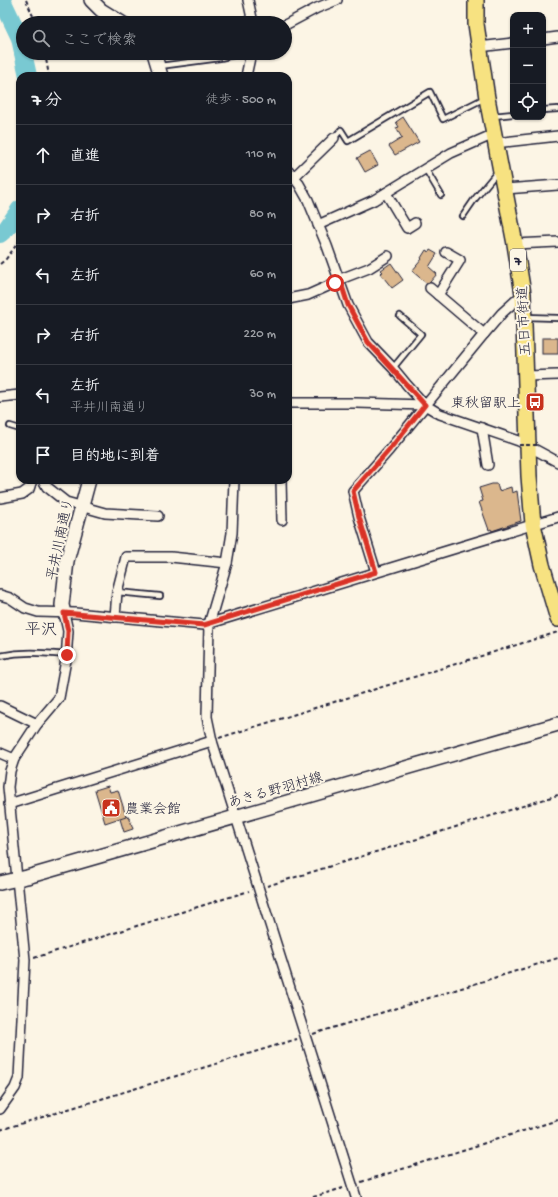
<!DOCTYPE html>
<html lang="ja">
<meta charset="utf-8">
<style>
:root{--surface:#171b24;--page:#242831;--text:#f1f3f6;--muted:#9ea1a6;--line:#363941}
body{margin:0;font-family:"Gochi Hand","Klee One",sans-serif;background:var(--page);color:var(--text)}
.controls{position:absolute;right:12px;top:12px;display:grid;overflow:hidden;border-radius:8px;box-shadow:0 1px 3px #0004}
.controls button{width:36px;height:36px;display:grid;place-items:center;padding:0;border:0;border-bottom:1px solid var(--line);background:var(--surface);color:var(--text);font:20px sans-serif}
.stop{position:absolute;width:12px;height:12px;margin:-9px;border:3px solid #d93025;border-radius:50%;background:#fff}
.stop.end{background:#d93025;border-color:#fff;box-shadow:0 1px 4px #0008}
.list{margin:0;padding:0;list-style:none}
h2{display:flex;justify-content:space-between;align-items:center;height:52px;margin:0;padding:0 16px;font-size:17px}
h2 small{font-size:13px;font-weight:400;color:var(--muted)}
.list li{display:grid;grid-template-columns:26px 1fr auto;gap:12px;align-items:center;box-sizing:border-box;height:60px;padding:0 16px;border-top:1px solid var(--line)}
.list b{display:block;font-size:15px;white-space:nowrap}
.list p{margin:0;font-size:13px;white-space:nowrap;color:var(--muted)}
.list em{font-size:13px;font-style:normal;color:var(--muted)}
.icon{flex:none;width:22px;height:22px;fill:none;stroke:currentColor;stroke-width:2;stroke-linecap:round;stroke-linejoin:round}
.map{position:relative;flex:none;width:558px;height:1197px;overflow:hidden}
.search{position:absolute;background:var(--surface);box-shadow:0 1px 3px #0004;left:16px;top:16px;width:276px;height:44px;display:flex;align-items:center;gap:10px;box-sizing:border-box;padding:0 14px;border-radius:22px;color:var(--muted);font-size:15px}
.panel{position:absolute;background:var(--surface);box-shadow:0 1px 3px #0004;left:16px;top:72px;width:276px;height:412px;border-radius:12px}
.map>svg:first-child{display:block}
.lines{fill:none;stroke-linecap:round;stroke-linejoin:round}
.river{stroke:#79c9d2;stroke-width:18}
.building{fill:#dbb78d;stroke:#22223b}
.lane-casing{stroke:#22223b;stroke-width:8}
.street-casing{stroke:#22223b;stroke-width:12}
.secondary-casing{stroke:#22223b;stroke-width:16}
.primary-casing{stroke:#22223b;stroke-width:18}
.path{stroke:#22223b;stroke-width:2;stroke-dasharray:4 3;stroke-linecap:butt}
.lane{stroke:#fcf5e5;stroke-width:4.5}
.street{stroke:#fcf5e5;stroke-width:9}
.secondary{stroke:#fcf5e5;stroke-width:13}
.primary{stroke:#f7e281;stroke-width:15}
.path-bridge{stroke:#22223b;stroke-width:2;stroke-dasharray:4 3;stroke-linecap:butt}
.route{stroke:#d93025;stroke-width:5}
.labels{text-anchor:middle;stroke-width:4;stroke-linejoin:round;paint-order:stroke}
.shield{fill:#fcf5e5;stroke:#63616e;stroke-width:1}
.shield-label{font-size:13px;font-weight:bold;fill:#22223b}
.street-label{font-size:14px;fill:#22223b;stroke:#fcf5e5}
.poi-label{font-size:14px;fill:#22223b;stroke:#fcf5e5;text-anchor:end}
.quarter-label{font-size:16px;fill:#22223b;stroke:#fcf5e5}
</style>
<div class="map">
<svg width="558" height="1197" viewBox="0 0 558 1197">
<rect width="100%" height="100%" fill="#fcf5e5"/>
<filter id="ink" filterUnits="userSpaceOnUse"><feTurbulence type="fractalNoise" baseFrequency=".025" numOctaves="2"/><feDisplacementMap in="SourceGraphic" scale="8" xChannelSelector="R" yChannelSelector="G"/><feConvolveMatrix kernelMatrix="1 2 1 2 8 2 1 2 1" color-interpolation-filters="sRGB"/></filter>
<g filter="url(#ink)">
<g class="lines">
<g class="river">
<path d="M2,0L20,38L23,52"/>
<path d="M23,53L28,76"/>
<path d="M0,234L7,228L20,209"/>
</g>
</g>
<g class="building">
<path d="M403,117L419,142L395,155L389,146L402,138L396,128L399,127L396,122Z"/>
<path d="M370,151L378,165L365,172L357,158Z"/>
<path d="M426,250L429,252L430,250L437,254L429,267L437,274L430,282L426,283L412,271L422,259L421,258Z"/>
<path d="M391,263L403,280L392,288L380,273L383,272L381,270Z"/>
<rect x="542" y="338" width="16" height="16"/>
<path d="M492,484H497L499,491L511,487L512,493L517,491L521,521L492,531L491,529L489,530L479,502L483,501L479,488Z"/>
<path d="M108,786L110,792L118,790L126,816L105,823L95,790Z"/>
<path d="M129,816L133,829L124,832L120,819Z"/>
</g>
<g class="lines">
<defs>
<g id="lane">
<path d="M160,66L220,58L243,53"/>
<path d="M543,110L558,109"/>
<path d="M493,116L513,114"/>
<path d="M334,138L341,130L348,141L430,92L443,119L485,98"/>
<path d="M425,168L441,195"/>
<path d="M463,216L474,200L498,171"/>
<path d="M526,317L558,318"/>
<path d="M393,368L421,334L400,316"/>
<path d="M10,426L20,429"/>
<path d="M117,592L160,596"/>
<path d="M0,656C25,651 42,653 67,655"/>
</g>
<g id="street">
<path d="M248,0L253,23"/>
<path d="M285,25L317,8L337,0"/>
<path d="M543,39L558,37"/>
<path d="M479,47L513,43"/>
<path d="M246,76L251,53"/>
<path d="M495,143L558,136"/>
<path d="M288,171L299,184L308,200L327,246L348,305L368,342L393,368L407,385L425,405L440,414L519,441L558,462"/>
<path d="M293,178L334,138"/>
<path d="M505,189L558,185"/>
<path d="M386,193L407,228L415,223"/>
<path d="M318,225L374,200L451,153L494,134"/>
<path d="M515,244L558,242"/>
<path d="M430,288L484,334"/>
<path d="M438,295L460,260L446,252"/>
<path d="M288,299L308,295L335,283L343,278L369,268L388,256"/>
<path d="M526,376L558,375"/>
<path d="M0,397L20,395"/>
<path d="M288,403H357L425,405"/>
<path d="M482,428L488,465"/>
<path d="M43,480L47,487L66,502L105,513L158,516"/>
<path d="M234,480L232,533L227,563L209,624L207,717L212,741L356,1197"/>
<path d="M281,480L282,520"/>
<path d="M0,498L22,494L29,489L32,480"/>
<path d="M376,572L359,517L353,491L389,450L484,334L502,313L523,294"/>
<path d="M0,595L10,598L25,608L38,612L75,613L204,625L558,517"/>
<path d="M115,617L117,592L126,557H171L227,563"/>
<path d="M0,706L37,724"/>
<path d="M0,753L14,759"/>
<path d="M9,804L212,741"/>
<path d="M0,1109L15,1088L19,1078L25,960L8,787L10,771L14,759L37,724L59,698L66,660L68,631L64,613"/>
</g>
<g id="secondary">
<path d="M91,0L101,10L122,23"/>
<path d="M154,53L161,76"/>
<path d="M64,613L62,605L67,561L89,480"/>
<path d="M0,883L27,877L558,724"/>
</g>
<path id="primary" d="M476,0V24L487,98L515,244L523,294L529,476L533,524L542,565L558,619"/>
</defs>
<use href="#lane" class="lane-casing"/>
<use href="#street" class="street-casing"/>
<use href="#secondary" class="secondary-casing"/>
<use href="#primary" class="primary-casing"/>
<g class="path">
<path d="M26,0L36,23"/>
<path d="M45,53L49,76"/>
<path d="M0,264L6,259L20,240"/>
<path d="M219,738L558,632"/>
<path d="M267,886L558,795"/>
<path d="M34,958L249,891"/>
<path d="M313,1034L558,958"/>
<path d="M0,1130L297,1039"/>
<path d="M361,1182L558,1120"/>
<path d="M313,1197L343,1188"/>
</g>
<use href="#lane" class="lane"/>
<use href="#street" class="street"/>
<use href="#secondary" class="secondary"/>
<use href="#primary" class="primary"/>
<path class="path-bridge" d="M519,445H538"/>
</g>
</g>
<g class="lines" filter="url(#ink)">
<path class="route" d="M67,655L68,631L64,613L204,625L376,572L359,517L353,491L389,450L425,405L368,342L348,305L340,280L335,283"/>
</g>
<defs>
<symbol id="bus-square" viewBox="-11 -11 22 22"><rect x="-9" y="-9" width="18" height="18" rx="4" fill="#c8321e" stroke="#fcf5e5"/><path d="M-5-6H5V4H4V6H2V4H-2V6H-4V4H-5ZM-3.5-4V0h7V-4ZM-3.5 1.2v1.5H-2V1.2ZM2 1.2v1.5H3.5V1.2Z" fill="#fff"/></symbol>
<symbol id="civic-square" viewBox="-11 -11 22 22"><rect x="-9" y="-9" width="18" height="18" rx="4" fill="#c8321e" stroke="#fcf5e5"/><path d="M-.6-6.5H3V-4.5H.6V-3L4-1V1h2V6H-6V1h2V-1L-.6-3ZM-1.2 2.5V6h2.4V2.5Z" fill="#fff"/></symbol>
</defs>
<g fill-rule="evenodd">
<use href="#bus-square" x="524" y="391" width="22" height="22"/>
<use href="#civic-square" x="100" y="797" width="22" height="22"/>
</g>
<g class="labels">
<rect class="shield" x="510" y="249" width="16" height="22" rx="3"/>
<g class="shield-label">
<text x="518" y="265">7</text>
</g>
<g class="street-label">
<text transform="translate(523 321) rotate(-93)" y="5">五日市街道</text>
<text transform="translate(59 539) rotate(-78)" y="5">平井川南通り</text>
<text transform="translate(275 789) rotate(-16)" y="5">あきる野羽村線</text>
</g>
<g class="poi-label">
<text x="521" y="407">東秋留駅上</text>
<text x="125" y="813" text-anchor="start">農業会館</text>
</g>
<g class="quarter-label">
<text x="41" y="634">平沢</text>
</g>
</g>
</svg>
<div class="controls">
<button>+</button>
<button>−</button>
<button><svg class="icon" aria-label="locate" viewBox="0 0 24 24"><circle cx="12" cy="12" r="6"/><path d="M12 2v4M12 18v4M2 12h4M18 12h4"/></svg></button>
</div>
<div class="stop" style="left:335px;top:283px"></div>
<div class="stop end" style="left:67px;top:655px"></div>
<div class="search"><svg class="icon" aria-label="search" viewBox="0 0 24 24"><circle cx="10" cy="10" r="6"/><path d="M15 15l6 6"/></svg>ここで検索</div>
<section class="panel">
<h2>7 分<small>徒歩 · 500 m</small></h2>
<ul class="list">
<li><svg class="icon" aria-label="ahead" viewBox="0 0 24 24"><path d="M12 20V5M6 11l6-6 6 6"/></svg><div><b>直進</b></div><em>110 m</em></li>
<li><svg class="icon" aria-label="right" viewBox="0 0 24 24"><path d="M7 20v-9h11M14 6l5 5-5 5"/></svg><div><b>右折</b></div><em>80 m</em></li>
<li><svg class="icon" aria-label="left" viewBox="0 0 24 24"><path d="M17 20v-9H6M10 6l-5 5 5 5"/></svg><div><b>左折</b></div><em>60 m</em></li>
<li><svg class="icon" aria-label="right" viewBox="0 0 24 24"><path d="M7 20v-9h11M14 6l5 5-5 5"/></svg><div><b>右折</b></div><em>220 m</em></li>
<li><svg class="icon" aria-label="left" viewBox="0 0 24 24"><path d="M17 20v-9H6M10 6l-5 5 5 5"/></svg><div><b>左折</b><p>平井川南通り</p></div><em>30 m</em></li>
<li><svg class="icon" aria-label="arrive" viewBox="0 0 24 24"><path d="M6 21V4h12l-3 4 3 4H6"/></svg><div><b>目的地に到着</b></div></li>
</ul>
</section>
</div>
